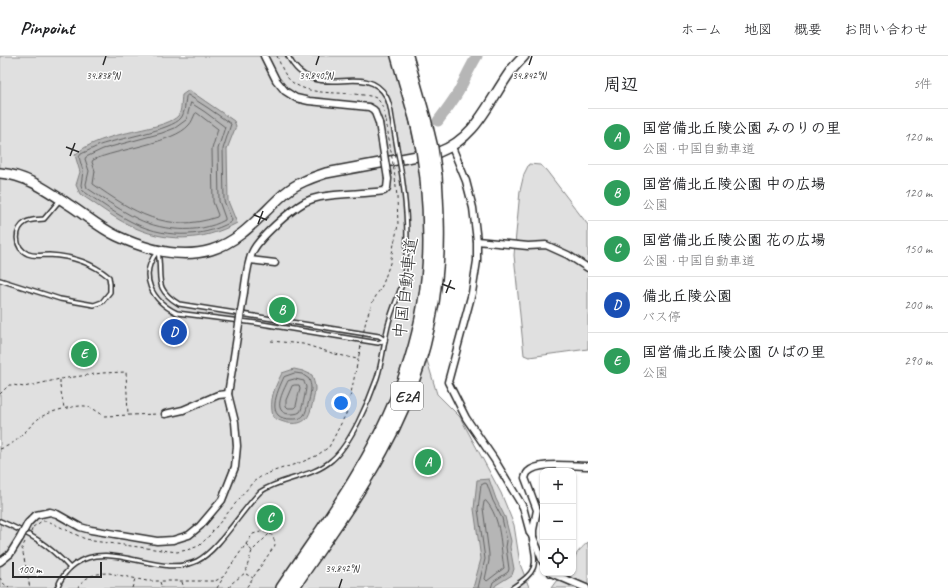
<!DOCTYPE html>
<html lang="ja">
<meta charset="utf-8">
<style>
:root{--surface:#fff;--page:#f6f6f6;--text:#202124;--muted:#757577;--line:#e0e0e0;--accent:#0f766e}
body{margin:0;font-family:Caveat,"Klee One",sans-serif;background:var(--page);color:var(--text)}
.controls{position:absolute;right:12px;bottom:12px;display:grid;overflow:hidden;border-radius:8px;box-shadow:0 1px 3px #0004}
.controls button{width:36px;height:36px;display:grid;place-items:center;padding:0;border:0;border-bottom:1px solid var(--line);background:var(--surface);color:var(--text);font:20px sans-serif}
.scale{position:absolute;left:12px;bottom:10px;width:90px;box-sizing:border-box;padding-left:4px;border:2px solid #2b2b2b;border-top:0;font-size:11px;line-height:14px;white-space:nowrap;color:#2b2b2b;-webkit-text-stroke:3px #fff;paint-order:stroke}
.you{position:absolute;left:341px;top:347px;width:14px;height:14px;margin:-10px;border:3px solid #fff;border-radius:50%;background:#1a73e8;box-shadow:0 0 0 6px #1a73e833}
.badge{display:grid;place-items:center;width:26px;height:26px;border-radius:50%;background:var(--accent);color:#fff;font-size:13px;font-weight:700}
.pin{position:absolute;translate:-50% -50%;border:2px solid #fff;box-shadow:0 1px 4px #0006}
.list{margin:0;padding:0;list-style:none}
h2{display:flex;justify-content:space-between;align-items:center;height:52px;margin:0;padding:0 16px;font-size:17px}
h2 small{font-size:13px;font-weight:400;color:var(--muted)}
.list li{display:grid;grid-template-columns:26px 1fr auto;gap:12px;align-items:center;box-sizing:border-box;height:56px;padding:0 16px;border-top:1px solid var(--line)}
.list b{display:block;font-size:15px;white-space:nowrap}
.list p{margin:0;font-size:13px;white-space:nowrap;color:var(--muted)}
.list em{font-size:13px;font-style:normal;color:var(--muted)}
.icon{flex:none;width:22px;height:22px;fill:none;stroke:currentColor;stroke-width:2;stroke-linecap:round;stroke-linejoin:round}
.map{position:relative;flex:none;width:588px;height:532px;overflow:hidden}
header{display:flex;align-items:center;gap:24px;box-sizing:border-box;height:56px;padding:0 20px;background:var(--surface);border-bottom:1px solid var(--line)}
header strong{font-size:19px}
nav{display:flex;gap:22px;margin-inline-start:auto;font-size:14px}
main{display:flex}
aside{flex:1;background:var(--surface)}
.map>svg:first-child{display:block}
.green{fill:#e0e0e0;stroke:#868686}
.water{fill:#b6b6b6;stroke:#7e7e7e}
.lines{fill:none;stroke-linecap:round;stroke-linejoin:round}
.shore{stroke:#636363;stroke-width:1}
.river{stroke:#b6b6b6;stroke-width:11}
.lane-casing{stroke:#2b2b2b;stroke-width:6}
.street-casing{stroke:#2b2b2b;stroke-width:9}
.secondary-casing{stroke:#2b2b2b;stroke-width:12}
.highway-casing{stroke:#2b2b2b;stroke-width:14}
.path{stroke:#2b2b2b;stroke-width:1;stroke-dasharray:3 3;stroke-linecap:butt}
.lane{stroke:#fff;stroke-width:3}
.street{stroke:#fff;stroke-width:6}
.secondary{stroke:#fff;stroke-width:9}
.highway{stroke:#fff;stroke-width:11}
.lane-bridge-casing{stroke:#2b2b2b;stroke-width:6;stroke-linecap:butt}
.street-bridge-casing{stroke:#2b2b2b;stroke-width:9;stroke-linecap:butt}
.highway-bridge-casing{stroke:#2b2b2b;stroke-width:14;stroke-linecap:butt}
.path-bridge{stroke:#2b2b2b;stroke-width:1;stroke-dasharray:3 3;stroke-linecap:butt}
.lane-bridge{stroke:#fff;stroke-width:3}
.street-bridge{stroke:#fff;stroke-width:6}
.highway-bridge{stroke:#fff;stroke-width:11}
.ticks{fill:none;stroke:#2b2b2b;stroke-width:1.5}
.labels{text-anchor:middle;stroke-width:3;stroke-linejoin:round;paint-order:stroke}
.shield{fill:#fff;stroke:#6b6b6b;stroke-width:1}
.shield-label{font-size:16px;font-weight:bold;fill:#2b2b2b}
.street-label{font-size:17px;fill:#2b2b2b;stroke:#fff}
.ticks-label{font-size:10px;text-anchor:middle;fill:#2b2b2b;stroke:#fff;stroke-width:3;stroke-linejoin:round;paint-order:stroke}
</style>
<header>
<strong>Pinpoint</strong>
<nav><a>ホーム</a><a>地図</a><a>概要</a><a>お問い合わせ</a></nav>
</header>
<main>
<div class="map">
<svg width="588" height="532" viewBox="0 0 588 532">
<rect width="100%" height="100%" fill="#fff"/>
<filter id="ink" filterUnits="userSpaceOnUse"><feTurbulence type="fractalNoise" baseFrequency=".025" numOctaves="2"/><feDisplacementMap in="SourceGraphic" scale="8" xChannelSelector="R" yChannelSelector="G"/><feConvolveMatrix kernelMatrix="1 2 1 2 8 2 1 2 1" color-interpolation-filters="sRGB"/></filter>
<g filter="url(#ink)">
<g class="green">
<path d="M0,0H391L403,38L422,122L425,161L423,220L416,267L437,338L460,361L501,437L514,469L520,508L529,531L534,532H0Z"/>
<path d="M529,108L540,109L546,114L588,169V293L529,301L524,299L514,199L520,135L524,118Z"/>
<path d="M588,486V532H551L562,517H573C573,500 575,498 588,486Z"/>
</g>
<g class="water">
<path d="M189,34L234,65L236,70L227,93L228,145L237,167C202,186 165,187 129,169C112,161 96,148 80,138L76,129L80,116L75,99C92,82 129,77 152,71C160,69 172,66 178,60C182,55 181,45 182,39Z"/>
<path d="M294,313L303,315L312,319C313,323 315,328 315,332C315,338 311,359 306,363C298,371 282,367 273,361C269,343 274,333 282,317Z"/>
<path d="M489,423L496,443L505,461L511,485L510,491L514,513L512,519L496,529L494,532H473L481,503L474,453L477,424Z"/>
</g>
<g class="lines">
<g class="shore">
<path d="M188,39L208,52L231,68L223,93L224,145L232,164L231,166C201,183 161,182 130,165C114,157 98,145 83,135L81,129L83,115L79,101L81,98C87,95 94,92 100,89C117,83 172,74 181,62C185,57 185,47 186,41Z"/>
<path d="M191,47L205,56L225,71L218,93L219,145L225,162V164C198,179 158,175 132,160C117,152 102,142 87,132L86,128L89,115L85,103L86,101L103,93L162,77L175,72L186,64Z"/>
<path d="M197,57L218,73L212,93L213,146L218,159L217,161C167,178 133,156 93,128L95,115L92,106L93,104C117,93 174,87 189,69C192,66 193,62 195,58Z"/>
<path d="M295,317L302,318L309,323C310,326 311,329 311,332C311,337 307,355 304,359C301,363 297,363 292,363C264,364 277,336 284,321Z"/>
<path d="M295,323L304,325C304,327 306,330 306,331C306,335 302,354 300,356C297,358 293,358 290,358C271,357 283,335 288,325Z"/>
<path d="M295,329H299L300,332L296,350L294,352H288L286,350V344L292,330Z"/>
<path d="M486,445C502,463 500,490 504,512L487,525L485,523L489,505V498L483,452L484,446Z"/>
<path d="M478,532L485,503L478,453L481,429L485,427L487,428L493,445L502,462L507,485L506,491L509,513L508,516L493,526L491,532"/>
</g>
<path class="river" d="M438,65C446,54 455,43 461,31C466,20 471,10 477,0"/>
<defs>
<g id="lane">
<path d="M288,0C313,50 365,3 386,40C390,47 391,55 392,63"/>
<path d="M157,196C138,220 152,245 177,257L256,267L378,287L385,284"/>
<path d="M158,196C163,221 152,232 179,248L379,280L385,284"/>
<path d="M0,224L60,243L94,249L102,246L110,236V228L109,221C91,206 71,200 49,199C42,199 35,201 28,198C14,192 14,173 26,166C32,163 38,164 44,163L60,144"/>
<path d="M0,465C30,478 47,487 70,512"/>
<path d="M57,532C61,522 66,514 75,508C112,483 158,523 197,505C218,495 242,454 260,436C282,421 312,422 332,404C350,389 369,345 377,322C383,304 384,284 389,266C393,250 401,236 404,220C409,185 407,155 402,120"/>
<path d="M512,532C538,514 537,512 531,481"/>
</g>
<g id="street">
<path d="M264,0L276,24L285,35L296,42L309,45L369,51L374,54L379,67"/>
<path d="M452,91L466,125L473,152L477,185V205L472,237L448,326L466,362L494,403L523,451L530,477L533,481V474L537,454L525,422C526,420 526,418 528,416C538,405 573,410 588,410"/>
<path d="M477,185L528,190L546,189L568,199L588,212"/>
<path d="M250,204L275,207"/>
<path d="M244,236C246,223 247,209 252,197C258,182 291,154 305,146C309,144 315,142 320,141C341,137 363,138 384,135L387,132L388,123"/>
<path d="M165,358L183,354L218,339L228,338"/>
<path d="M28,467L36,459L50,456L57,458L80,471L91,474L157,485L173,484L189,479L200,470L222,444L235,411L237,390L235,366L228,338L232,313"/>
<path d="M533,481L543,506"/>
<path d="M0,506L10,498L20,482"/>
<path d="M551,517L586,532"/>
</g>
<path id="secondary" d="M0,117C26,119 47,134 68,148C84,158 100,172 117,180C145,193 180,203 211,194C243,184 261,158 285,137C297,127 311,122 326,117L439,96C476,82 488,47 510,16C514,10 520,5 524,0"/>
<g id="highway">
<path d="M397,0L416,65"/>
<path d="M407,0L425,63"/>
<path d="M282,532C308,493 336,456 359,416C401,346 429,267 429,185C429,164 428,143 426,122"/>
<path d="M293,532C323,487 356,443 382,395C411,342 430,283 436,223C440,189 438,155 436,120"/>
</g>
</defs>
<use href="#lane" class="lane-casing"/>
<use href="#street" class="street-casing"/>
<use href="#secondary" class="secondary-casing"/>
<use href="#highway" class="highway-casing"/>
<g class="path">
<path d="M277,0C281,9 284,20 292,26C309,39 335,36 355,38C361,39 370,39 376,42C383,47 384,56 386,64"/>
<path d="M366,264L372,247L383,228L390,207L398,169L397,141L395,121"/>
<path d="M271,285L303,288L335,298L357,303"/>
<path d="M60,324V330L64,352"/>
<path d="M0,338L9,329H13L24,331L60,323L102,317L126,316L128,359"/>
<path d="M0,393C20,386 23,376 38,363C46,356 75,349 85,350C92,351 98,356 104,360L158,358"/>
<path d="M33,471L42,465H48L83,482L93,485L177,496L187,494L199,490L208,481L253,426L262,420L274,415L302,406L316,400L329,391L347,356L359,299"/>
<path d="M25,486L22,492L30,532"/>
<path d="M246,488L252,495"/>
<path d="M246,518L253,522"/>
<path d="M0,522L3,527L9,532"/>
<path d="M160,526L162,532"/>
<path d="M182,526L184,532"/>
<path d="M78,532C84,520 97,517 109,517L147,525H215L223,521L253,478C265,474 274,475 275,489L246,532"/>
<path d="M132,532L135,523"/>
<path d="M217,532L223,522"/>
<path d="M229,532L232,527L245,517L252,495L269,478"/>
</g>
<use href="#lane" class="lane"/>
<use href="#street" class="street"/>
<use href="#secondary" class="secondary"/>
<use href="#highway" class="highway"/>
<defs>
<path id="lane-bridge" d="M392,63L402,120"/>
<g id="street-bridge">
<path d="M379,67L388,123"/>
<path d="M232,313L244,236"/>
<path d="M20,482L28,467"/>
</g>
<g id="highway-bridge">
<path d="M425,63L432,92L436,120"/>
<path d="M416,65L422,93L426,122"/>
</g>
</defs>
<use href="#lane-bridge" class="lane-bridge-casing"/>
<use href="#street-bridge" class="street-bridge-casing"/>
<use href="#highway-bridge" class="highway-bridge-casing"/>
<g class="path-bridge">
<path d="M386,64L395,121"/>
<path d="M359,299L366,264"/>
<path d="M31,476L33,471"/>
</g>
<use href="#lane-bridge" class="lane-bridge"/>
<use href="#street-bridge" class="street-bridge"/>
<use href="#highway-bridge" class="highway-bridge"/>
</g>
</g>
<path class="ticks" d="M103,9L106,0M316,9L319,0M529,9L532,0M66,91L79,96M70,100L75,87M254,159L267,164M258,168L263,155M442,228L455,233M446,237L451,224M339,532L342,523"/>
<g class="labels">
<rect class="shield" x="391" y="326" width="32" height="28" rx="3"/>
<g class="shield-label">
<text x="407" y="346">E2A</text>
</g>
<g class="street-label">
<text transform="translate(405 232) rotate(-83)" y="6">中国自動車道</text>
</g>
</g>
<g class="ticks-label">
<text x="103" y="23">34.838°N</text>
<text x="316" y="23">34.840°N</text>
<text x="529" y="23">34.842°N</text>
<text x="342" y="516">34.842°N</text>
</g>
</svg>
<div class="controls">
<button>+</button>
<button>−</button>
<button><svg class="icon" aria-label="locate" viewBox="0 0 24 24"><circle cx="12" cy="12" r="6"/><path d="M12 2v4M12 18v4M2 12h4M18 12h4"/></svg></button>
</div>
<div class="scale">100 m</div>
<div class="you"></div>
<div class="pin badge" style="left:428px;top:406px;background:#2e9e5b">A</div>
<div class="pin badge" style="left:282px;top:254px;background:#2e9e5b">B</div>
<div class="pin badge" style="left:270px;top:462px;background:#2e9e5b">C</div>
<div class="pin badge" style="left:174px;top:276px;background:#1a4fb4">D</div>
<div class="pin badge" style="left:84px;top:298px;background:#2e9e5b">E</div>
</div>
<aside>
<h2>周辺<small>5件</small></h2>
<ul class="list">
<li><span class="badge" style="background:#2e9e5b">A</span><div><b>国営備北丘陵公園 みのりの里</b><p>公園 · 中国自動車道</p></div><em>120 m</em></li>
<li><span class="badge" style="background:#2e9e5b">B</span><div><b>国営備北丘陵公園 中の広場</b><p>公園</p></div><em>120 m</em></li>
<li><span class="badge" style="background:#2e9e5b">C</span><div><b>国営備北丘陵公園 花の広場</b><p>公園 · 中国自動車道</p></div><em>150 m</em></li>
<li><span class="badge" style="background:#1a4fb4">D</span><div><b>備北丘陵公園</b><p>バス停</p></div><em>200 m</em></li>
<li><span class="badge" style="background:#2e9e5b">E</span><div><b>国営備北丘陵公園 ひばの里</b><p>公園</p></div><em>290 m</em></li>
</ul>
</aside>
</main>
